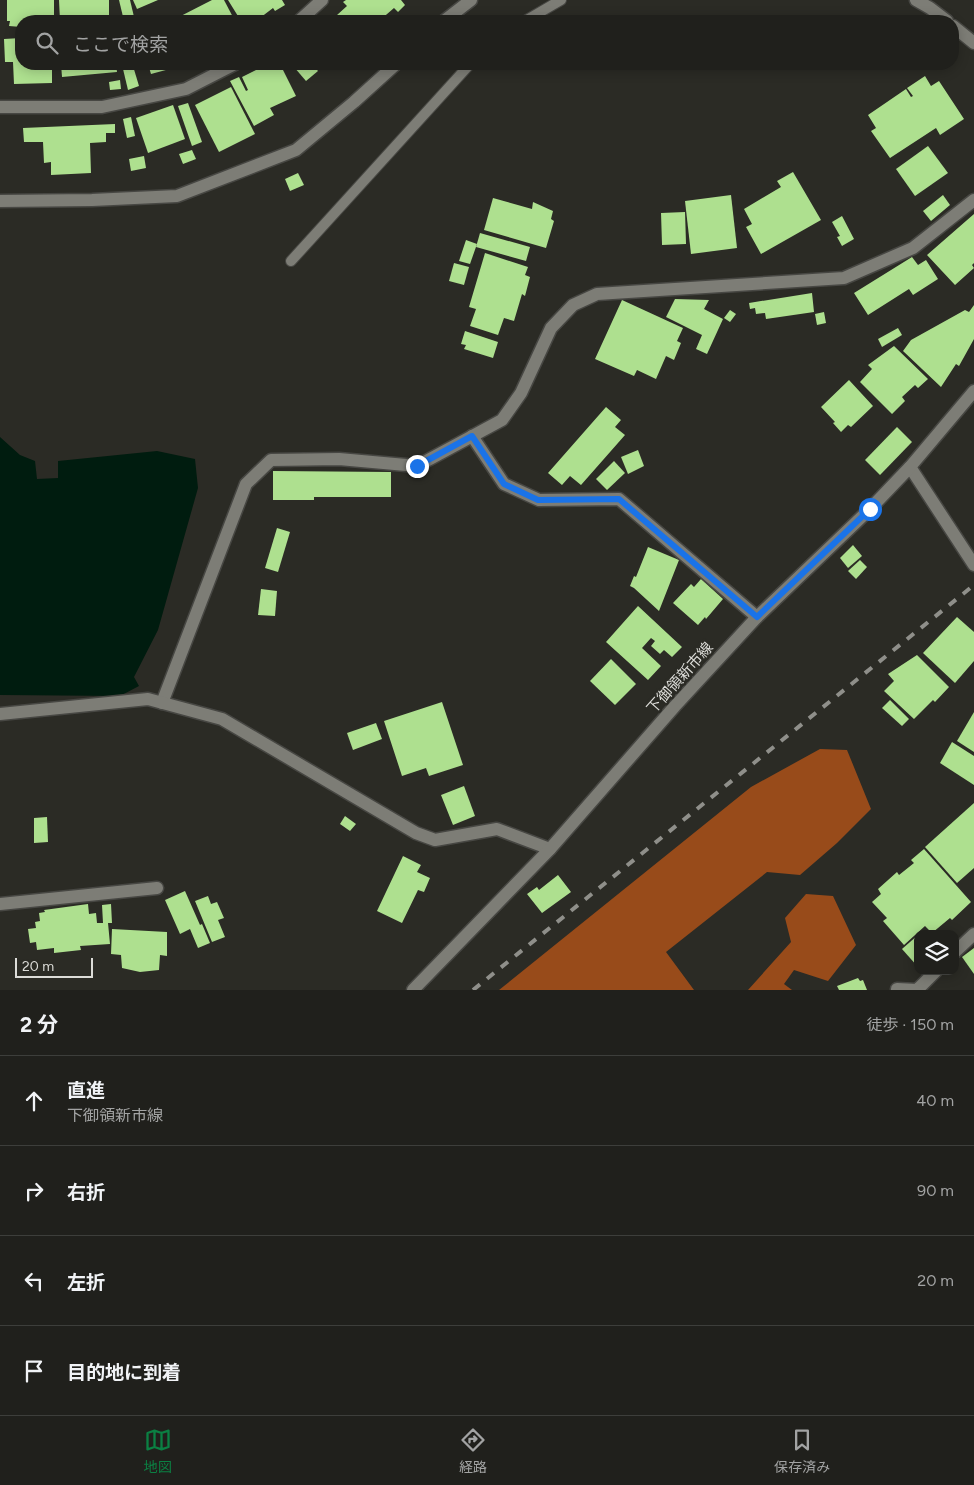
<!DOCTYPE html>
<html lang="ja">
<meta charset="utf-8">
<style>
:root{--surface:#20201c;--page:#2d2d29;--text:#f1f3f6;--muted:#a2a3a3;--line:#3d3e3b;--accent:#0b8043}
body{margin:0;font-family:Figtree,"Noto Sans JP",sans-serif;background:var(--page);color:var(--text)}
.controls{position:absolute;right:15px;bottom:15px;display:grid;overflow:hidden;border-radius:10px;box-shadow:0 2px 12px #0003}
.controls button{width:45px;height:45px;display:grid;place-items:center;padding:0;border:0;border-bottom:1px solid var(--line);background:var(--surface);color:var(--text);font:25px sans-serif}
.scale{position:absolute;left:15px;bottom:12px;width:78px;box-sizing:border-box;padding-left:5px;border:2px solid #dcdcd8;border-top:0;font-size:14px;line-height:18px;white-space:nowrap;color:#dcdcd8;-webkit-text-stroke:4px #2b2b25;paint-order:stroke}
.stop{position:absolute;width:15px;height:15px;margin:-11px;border:4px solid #1a73e8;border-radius:50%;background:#fff}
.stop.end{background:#1a73e8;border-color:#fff;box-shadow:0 1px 5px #0008}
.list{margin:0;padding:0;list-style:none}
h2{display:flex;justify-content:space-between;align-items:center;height:65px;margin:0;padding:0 20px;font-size:21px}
h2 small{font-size:16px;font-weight:400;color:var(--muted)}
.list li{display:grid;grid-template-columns:32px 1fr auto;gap:15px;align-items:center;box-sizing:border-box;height:90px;padding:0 20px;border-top:1px solid var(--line)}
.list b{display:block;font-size:19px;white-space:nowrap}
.list p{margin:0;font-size:16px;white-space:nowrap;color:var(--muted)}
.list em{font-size:16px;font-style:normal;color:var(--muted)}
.icon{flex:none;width:28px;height:28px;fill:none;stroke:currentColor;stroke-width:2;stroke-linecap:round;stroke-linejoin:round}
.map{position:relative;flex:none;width:974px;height:990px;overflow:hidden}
.search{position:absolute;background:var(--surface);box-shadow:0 2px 12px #0003;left:15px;right:15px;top:15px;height:55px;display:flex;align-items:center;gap:12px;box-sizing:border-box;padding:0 18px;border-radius:20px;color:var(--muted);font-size:19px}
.sheet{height:425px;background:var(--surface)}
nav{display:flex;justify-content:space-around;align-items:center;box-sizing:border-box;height:70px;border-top:1px solid var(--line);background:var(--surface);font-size:14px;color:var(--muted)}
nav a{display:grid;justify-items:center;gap:2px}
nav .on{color:var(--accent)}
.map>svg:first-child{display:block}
.forest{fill:#984b1a}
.water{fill:#001c0f}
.building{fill:#aee08f}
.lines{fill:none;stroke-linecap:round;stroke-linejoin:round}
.lane-casing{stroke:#474743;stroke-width:12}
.street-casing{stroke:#474743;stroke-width:15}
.secondary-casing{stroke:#474743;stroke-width:15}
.lane{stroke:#7d7d76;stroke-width:10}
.street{stroke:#7d7d76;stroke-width:12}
.secondary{stroke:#7d7d76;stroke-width:12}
.rail{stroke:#8f8f8a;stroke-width:4;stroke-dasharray:9 9;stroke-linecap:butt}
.route{stroke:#1a73e8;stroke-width:6}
.labels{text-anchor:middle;stroke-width:5;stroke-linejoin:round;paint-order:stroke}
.street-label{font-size:15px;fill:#dcdcd8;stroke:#2b2b25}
</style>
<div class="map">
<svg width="974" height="990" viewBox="0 0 974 990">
<rect width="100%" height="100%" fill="#2b2b25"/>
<g class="forest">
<path d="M820,749L847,750L871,809L837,843L800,875L767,872L666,952L694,990H499L751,787Z"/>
<path d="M806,894L833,896L856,945L828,981L794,970L784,984L792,990H748L791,942L785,918Z"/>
</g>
<path class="water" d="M0,437L20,455L35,461L37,479L58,478V461L157,451L195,459L198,488L158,630L134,677L139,686L120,696L0,695Z"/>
<g class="building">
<path d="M7,0H54V21H21V27L9,26L10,21H7Z"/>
<path d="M59,0H109V17H92V21H60Z"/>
<path d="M119,0H130L135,21H124Z"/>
<path d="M133,0H158L137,9Z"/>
<path d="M212,0H224L235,21H171Z"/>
<path d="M228,0H282L285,5L275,11L273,8L256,21H241Z"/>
<path d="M346,0H401L405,5L398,12L394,8L379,21H343L337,15L347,6L343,2Z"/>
<path d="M21,38V64H52V83L14,84L13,62H5L4,39Z"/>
<path d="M61,64H116L117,72L62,77Z"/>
<path d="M148,64H176L177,67L151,74Z"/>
<path d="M190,64H206L207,66L192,70Z"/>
<path d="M268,64H280L296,96L270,108L274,115L254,126L230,81L239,77L246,91L248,90L242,77Z"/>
<path d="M298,64H312L318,71L306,81L294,67Z"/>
<path d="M133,66L139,86L128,90L123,69Z"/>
<path d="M925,76L931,86L939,81L964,119L940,135L936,128L890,158L871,131L876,128L868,115L906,89L911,97L913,96L907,88Z"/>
<path d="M120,80L121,89L110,90L109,82Z"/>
<path d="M231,87L255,134L219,152L195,105Z"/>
<path d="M188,103L202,142L192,146L178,106Z"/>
<path d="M173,105L185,139L148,153L136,118Z"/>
<path d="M131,117L135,136L127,138L123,119Z"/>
<path d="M115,124V133H106V142L90,143L91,173L51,175V162L44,163L43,142H24L23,128Z"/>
<path d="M928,146L948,173L915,196L896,169Z"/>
<path d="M192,150L196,159L183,164L179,154Z"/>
<path d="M144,156L146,168L131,171L129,159Z"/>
<path d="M793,172L821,220L761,254L746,227L752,224L744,209L781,187L777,181Z"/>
<path d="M298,173L304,185L290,191L285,179Z"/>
<path d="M731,195L737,248L691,254L685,201Z"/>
<path d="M943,195L950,205L931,221L923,211Z"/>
<path d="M493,198L532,209L533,202L553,211L551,219L554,221L546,248L484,230Z"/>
<path d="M685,212L686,244L662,245L661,213Z"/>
<path d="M974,214V263L972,265L974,268L955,285L927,255Z"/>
<path d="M842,216L854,239L842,246L837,237L840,236L832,222Z"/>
<path d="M480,233L530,247L526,261L476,247Z"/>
<path d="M466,240L477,244L470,264L459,261Z"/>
<path d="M485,253L528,267L525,275L530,277L525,296L522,294L514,321L504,318L498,335L470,326L476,309L469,307Z"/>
<path d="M912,257L918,265L926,260L938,279L913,295L909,289L868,315L854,293Z"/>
<path d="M454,263L469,267L464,285L449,281Z"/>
<path d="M812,293L814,312L766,319L765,313L756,314L755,308L750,309L749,303Z"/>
<path d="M675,299L709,300L704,309L723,319L707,354L696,349L702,335L666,317Z"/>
<path d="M622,300L683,328L677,341L681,343L674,360L666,356L656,379L637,370L634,376L595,359Z"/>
<path d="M974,305V339L959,366L956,364L941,387L903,351L911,340L965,310L969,312Z"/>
<path d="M730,310L736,314L730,322L724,318Z"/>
<path d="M824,312L826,323L817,325L815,314Z"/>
<path d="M898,328L902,335L882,347L878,339Z"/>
<path d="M465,331L498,342L493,358L464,349L466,345L461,344Z"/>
<path d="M894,346L928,379L918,388L915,385L902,397L905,401L892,414L860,382L872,369L868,365Z"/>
<path d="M849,380L873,406L851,427L848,425L841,432L833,423L835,422L821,407Z"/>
<path d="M606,407L621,420L615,427L625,435L581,485L570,476L562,485L548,473Z"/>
<path d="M897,427L912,442L880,475L865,460Z"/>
<path d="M638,450L644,466L628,474L621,457Z"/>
<path d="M614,461L625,473L607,490L596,479Z"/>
<path d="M273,471L391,472V497H314V500H273Z"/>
<path d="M277,528L290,532L278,572L265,568Z"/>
<path d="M853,545L862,556L848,568L840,558Z"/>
<path d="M648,547L679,560L659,611L634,588L630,586L634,576L636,577Z"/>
<path d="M860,560L867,567L856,579L848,571Z"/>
<path d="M701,579L723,599L706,619L705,617L698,625L673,603L691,584L694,587Z"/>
<path d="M261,589L277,591L275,616L258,615Z"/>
<path d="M638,606L682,647L672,657L664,650L660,654L651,646L655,641L651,638L642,648L661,666L648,680L606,642Z"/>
<path d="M957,617L974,632V661L955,683L923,653Z"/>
<path d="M917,655L949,687L935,702L933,700L914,719L884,691L894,681L888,674Z"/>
<path d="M611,659L636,684L615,705L590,681Z"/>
<path d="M890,700L909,719L902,726L882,708Z"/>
<path d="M442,702L463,765L429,776L426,768L402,776L384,721Z"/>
<path d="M974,712V752L957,741Z"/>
<path d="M376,723L382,739L353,750L347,733Z"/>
<path d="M952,742L974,756V785L940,763Z"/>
<path d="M464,786L475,816L453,825L441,795Z"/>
<path d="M974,803V868L957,883L925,847Z"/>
<path d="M345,816L356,824L350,831L340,824Z"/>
<path d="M47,817L48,842L34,843V818Z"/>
<path d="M924,849L971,902L952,920L950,918L932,933L925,926L904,945L883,921L887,918L872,902L881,894L878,889L897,872L899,875L914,863L911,860Z"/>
<path d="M403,856L421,865L417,872L430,878L424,892L418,890L402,923L377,911Z"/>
<path d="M558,875L571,892L542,913L527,894L537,887L539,890Z"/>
<path d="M185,891L200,925L202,924L210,943L198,948L190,929L180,934L165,900Z"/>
<path d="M208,896L211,904L217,902L224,918L218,920L225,937L212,942L195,901Z"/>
<path d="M88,904L89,914L96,913L97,923H103L102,905L111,904L112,923H108L110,944L80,946L81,950L54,953V948L37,950L36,942L30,943L28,929L36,928L35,922L40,921L39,913L45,912L44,910Z"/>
<path d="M112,929L167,932V956L160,955L159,970L140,972L122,968L121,955L111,954Z"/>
<path d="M918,935V967L902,949Z"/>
<path d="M974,948V974L962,957Z"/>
<path d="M858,978L860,981L863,980L867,990H839L837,986Z"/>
</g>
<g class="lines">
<defs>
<g id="lane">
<path d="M525,21L561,0"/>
<path d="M291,261L470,64"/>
</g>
<g id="street">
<path d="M299,21L322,0"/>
<path d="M0,107H102L186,89L235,64"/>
<path d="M472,436L504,484L539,500L619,499L757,617"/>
<path d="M910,467L974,565"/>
<path d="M162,703L246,484L271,460L339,459L417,466L502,420L521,393L551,328L573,305L597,294L844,278L913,248L974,200"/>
<path d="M0,714L148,699L222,719L416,833L435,840L497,829L550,849"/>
<path d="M0,904L157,888"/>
<path d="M955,952L974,934"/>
<path d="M897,989L917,990L936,971"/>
</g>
<g id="secondary">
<path d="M916,0L930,8L947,21"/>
<path d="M444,21L471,0"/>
<path d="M953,26L974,43"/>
<path d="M0,201L92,200L177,196L296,150L354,102L396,64"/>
<path d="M413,990L550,849L675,706L757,617L870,509L910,467L974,391"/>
</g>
</defs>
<use href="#lane" class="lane-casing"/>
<use href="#street" class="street-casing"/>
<use href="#secondary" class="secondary-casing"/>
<use href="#lane" class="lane"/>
<use href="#street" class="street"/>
<use href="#secondary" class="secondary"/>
<path class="rail" d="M473,990L974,585"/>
</g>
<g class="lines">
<path class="route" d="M417,466L472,436L504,484L538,500L619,499L757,617L870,509"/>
</g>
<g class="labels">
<g class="street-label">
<text transform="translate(680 678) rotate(-48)" y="5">下御領新市線</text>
</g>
</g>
</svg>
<div class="controls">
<button><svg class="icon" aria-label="layers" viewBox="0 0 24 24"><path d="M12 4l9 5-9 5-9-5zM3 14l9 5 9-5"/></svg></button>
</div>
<div class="scale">20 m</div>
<div class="stop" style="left:870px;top:509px"></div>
<div class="stop end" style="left:417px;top:466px"></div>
<div class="search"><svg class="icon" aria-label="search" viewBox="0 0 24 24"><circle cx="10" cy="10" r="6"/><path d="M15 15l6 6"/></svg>ここで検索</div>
</div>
<section class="sheet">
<h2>2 分<small>徒歩 · 150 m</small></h2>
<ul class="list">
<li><svg class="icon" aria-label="ahead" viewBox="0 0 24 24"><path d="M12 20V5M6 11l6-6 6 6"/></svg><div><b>直進</b><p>下御領新市線</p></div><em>40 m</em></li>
<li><svg class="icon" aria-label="right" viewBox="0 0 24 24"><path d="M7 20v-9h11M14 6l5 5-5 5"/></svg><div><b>右折</b></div><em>90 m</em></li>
<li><svg class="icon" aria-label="left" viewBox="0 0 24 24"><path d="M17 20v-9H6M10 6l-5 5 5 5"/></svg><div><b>左折</b></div><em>20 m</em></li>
<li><svg class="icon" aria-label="arrive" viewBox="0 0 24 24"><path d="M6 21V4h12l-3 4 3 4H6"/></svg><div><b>目的地に到着</b></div></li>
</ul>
</section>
<nav>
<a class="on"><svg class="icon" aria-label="map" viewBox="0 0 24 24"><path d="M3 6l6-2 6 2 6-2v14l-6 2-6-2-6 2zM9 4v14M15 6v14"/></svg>地図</a>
<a><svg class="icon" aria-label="directions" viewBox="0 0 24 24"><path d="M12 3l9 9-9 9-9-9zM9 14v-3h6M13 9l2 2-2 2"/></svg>経路</a>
<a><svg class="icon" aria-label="saved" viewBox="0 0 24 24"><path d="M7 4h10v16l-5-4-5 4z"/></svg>保存済み</a>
</nav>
